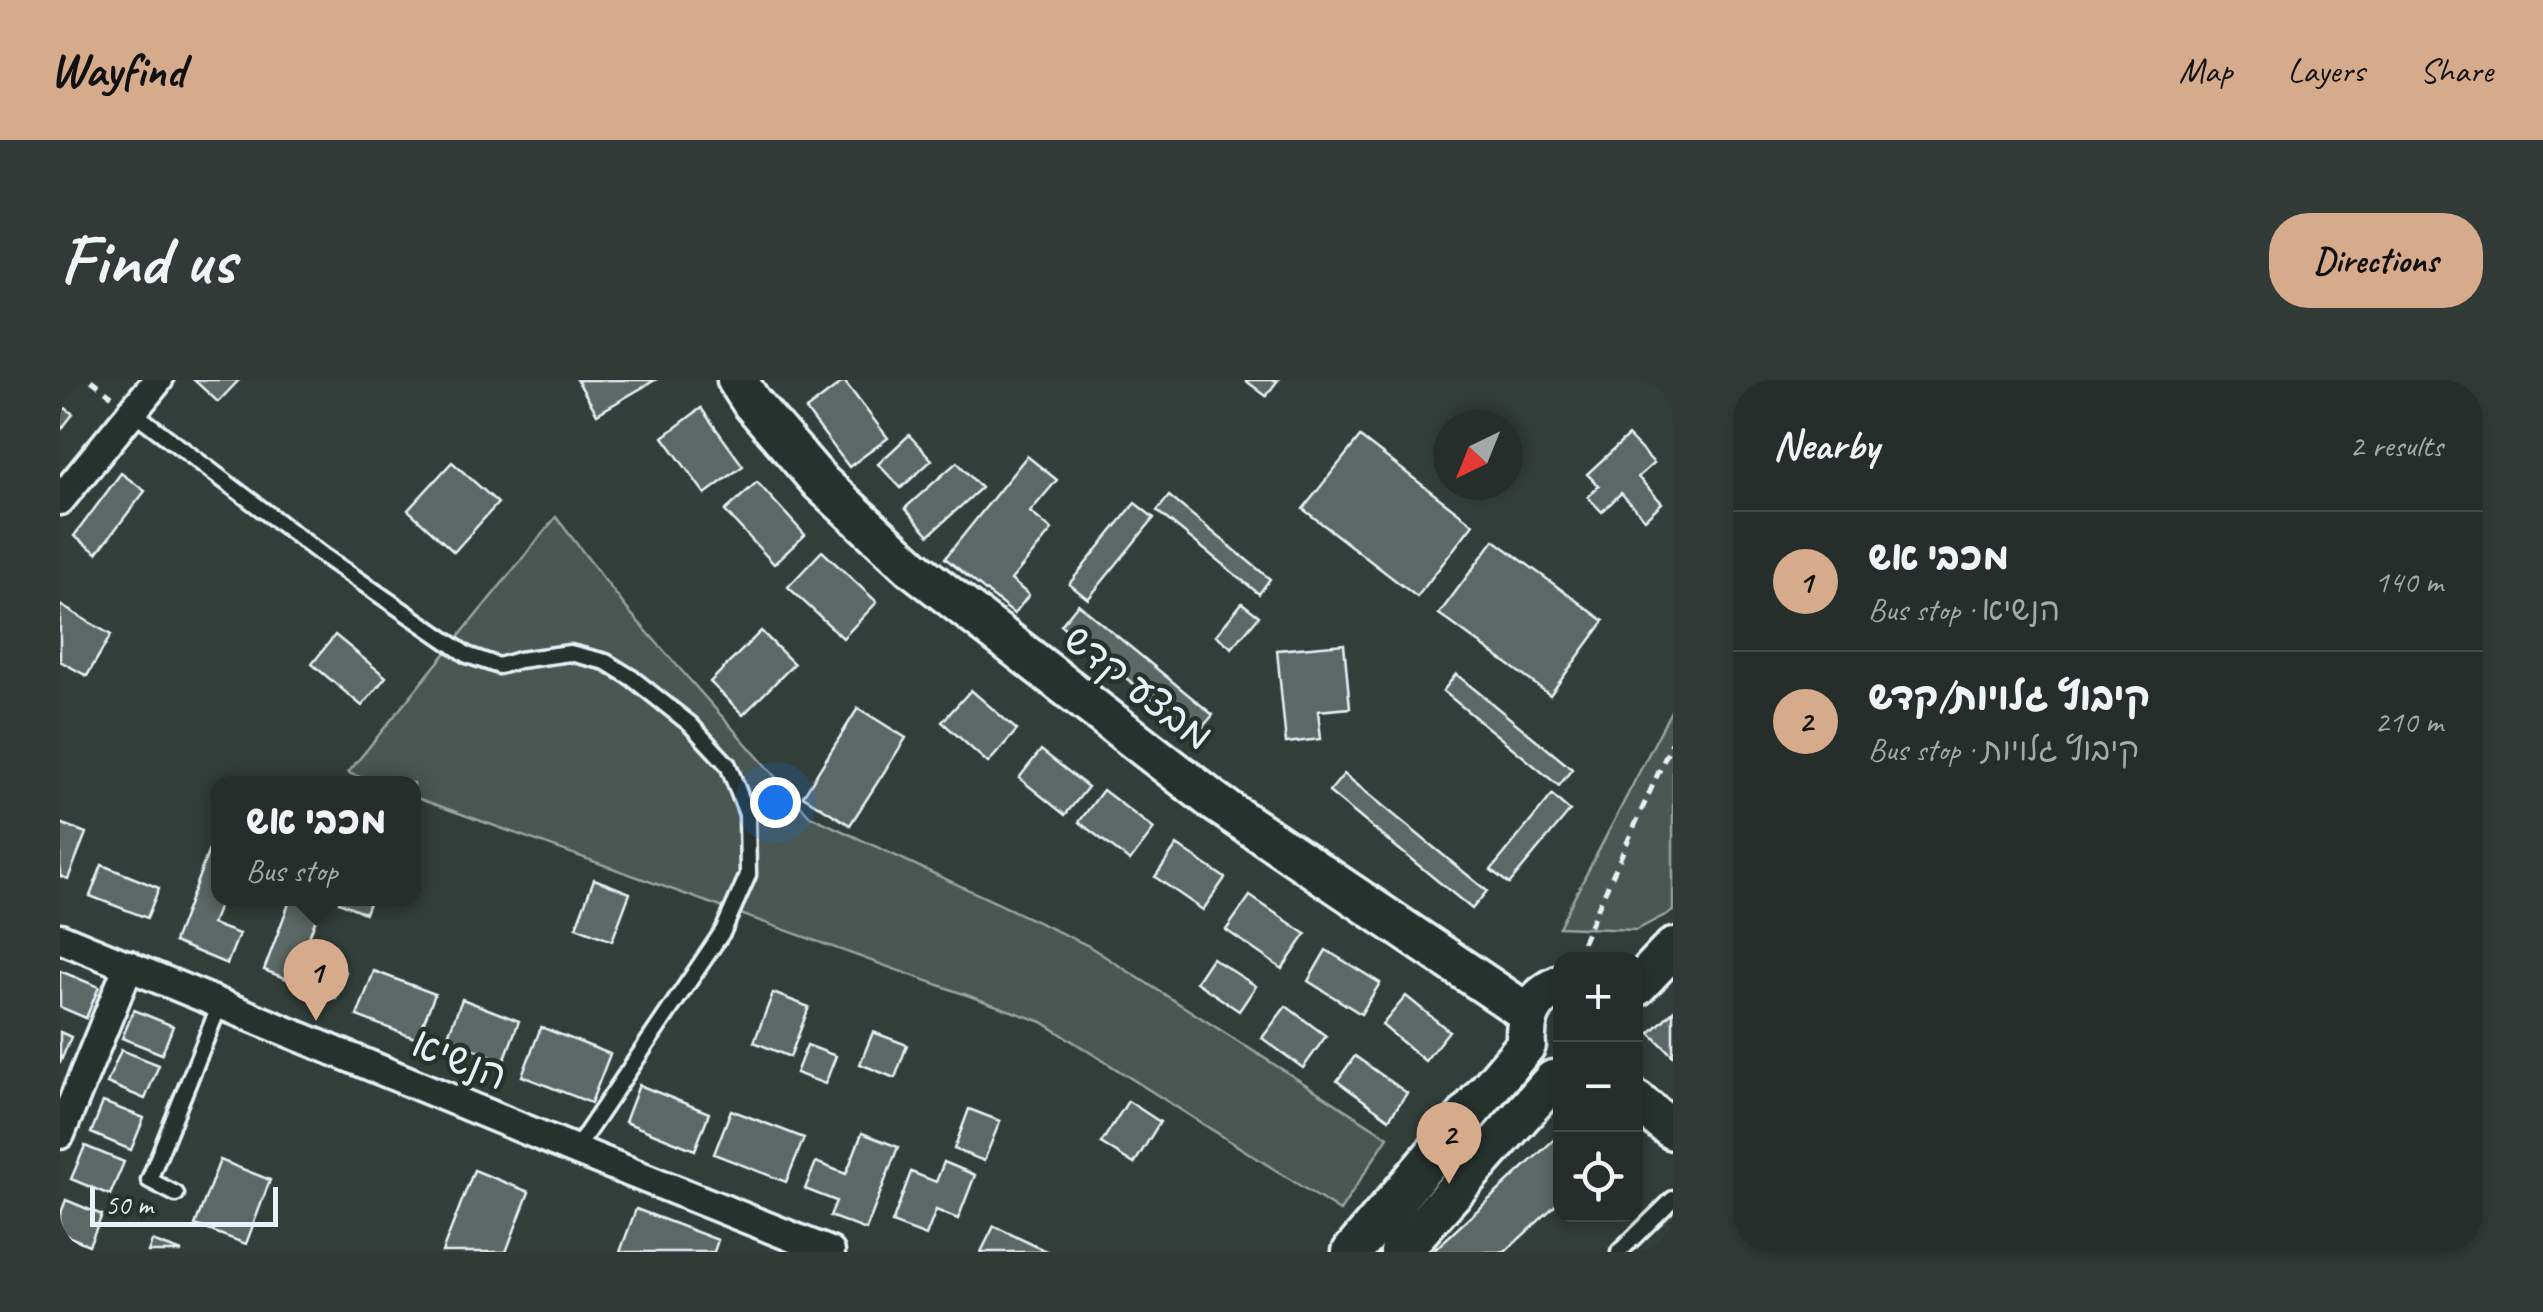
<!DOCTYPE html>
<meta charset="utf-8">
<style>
:root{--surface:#262e2b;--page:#323a37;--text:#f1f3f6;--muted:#a4a8a9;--line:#424a47;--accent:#d6ab8b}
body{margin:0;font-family:Caveat,"Playpen Sans Hebrew",sans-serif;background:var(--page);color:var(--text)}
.controls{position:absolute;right:30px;bottom:30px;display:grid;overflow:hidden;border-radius:20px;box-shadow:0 5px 15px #0003}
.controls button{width:90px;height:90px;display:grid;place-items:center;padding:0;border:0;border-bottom:2px solid var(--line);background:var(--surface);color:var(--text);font:50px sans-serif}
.compass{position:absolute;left:1373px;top:30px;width:90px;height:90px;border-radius:50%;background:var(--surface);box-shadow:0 5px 15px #0003;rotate:223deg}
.scale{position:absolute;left:30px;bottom:25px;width:188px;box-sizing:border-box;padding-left:10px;border:5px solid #e8f1f8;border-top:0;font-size:28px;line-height:35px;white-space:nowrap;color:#e8f1f8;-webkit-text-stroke:8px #26332d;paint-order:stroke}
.you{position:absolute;left:715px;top:422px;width:35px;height:35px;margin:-25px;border:8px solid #fff;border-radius:50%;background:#1a73e8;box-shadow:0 0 0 15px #1a73e833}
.badge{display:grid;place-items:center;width:65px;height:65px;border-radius:50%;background:var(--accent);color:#111;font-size:32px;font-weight:700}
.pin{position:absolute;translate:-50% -82px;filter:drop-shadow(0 2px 5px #0008)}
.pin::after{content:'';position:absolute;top:52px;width:35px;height:30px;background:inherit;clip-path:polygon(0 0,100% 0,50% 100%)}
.popup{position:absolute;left:151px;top:396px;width:210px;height:130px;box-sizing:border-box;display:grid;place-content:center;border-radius:20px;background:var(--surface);filter:drop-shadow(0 2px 8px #0005);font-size:32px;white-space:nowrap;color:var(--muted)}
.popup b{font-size:38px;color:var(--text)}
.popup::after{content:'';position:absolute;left:50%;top:100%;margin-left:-20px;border:20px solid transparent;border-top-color:var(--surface)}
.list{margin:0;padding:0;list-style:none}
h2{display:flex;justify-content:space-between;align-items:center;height:130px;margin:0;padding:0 40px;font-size:42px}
h2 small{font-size:32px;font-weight:400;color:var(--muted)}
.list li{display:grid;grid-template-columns:65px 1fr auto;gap:30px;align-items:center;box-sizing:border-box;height:140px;padding:0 40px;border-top:2px solid var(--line)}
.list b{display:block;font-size:38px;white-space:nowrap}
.list p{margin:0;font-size:32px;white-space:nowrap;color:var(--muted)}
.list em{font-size:32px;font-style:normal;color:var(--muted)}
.icon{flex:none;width:55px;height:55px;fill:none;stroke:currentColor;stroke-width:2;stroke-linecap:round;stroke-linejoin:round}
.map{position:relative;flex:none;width:1613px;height:872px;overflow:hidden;border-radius:40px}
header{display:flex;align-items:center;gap:60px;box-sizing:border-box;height:140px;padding:0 50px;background:var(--accent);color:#111}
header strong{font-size:48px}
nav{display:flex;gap:55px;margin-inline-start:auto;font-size:35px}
.intro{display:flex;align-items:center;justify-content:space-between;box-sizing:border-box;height:240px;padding:0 60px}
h1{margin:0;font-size:70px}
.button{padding:25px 45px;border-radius:40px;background:var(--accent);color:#111;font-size:35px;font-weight:700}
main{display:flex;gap:60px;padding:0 60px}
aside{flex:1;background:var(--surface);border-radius:40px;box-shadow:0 5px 15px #0003}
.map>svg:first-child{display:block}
.green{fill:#495651;stroke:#98a4a4;stroke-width:2.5}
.building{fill:#5c6865;stroke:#e8f1f8;stroke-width:2.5}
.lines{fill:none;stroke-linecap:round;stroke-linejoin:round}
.lane-casing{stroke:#e8f1f8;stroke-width:21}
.street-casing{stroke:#e8f1f8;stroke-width:35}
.secondary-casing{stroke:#e8f1f8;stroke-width:45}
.path{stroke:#e8f1f8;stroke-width:5;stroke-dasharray:10 8;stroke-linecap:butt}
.lane{stroke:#26332d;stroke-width:14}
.street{stroke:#26332d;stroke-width:28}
.secondary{stroke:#26332d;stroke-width:38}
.labels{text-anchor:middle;stroke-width:9;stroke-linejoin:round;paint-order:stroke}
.street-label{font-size:40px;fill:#e8f1f8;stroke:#26332d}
</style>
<header>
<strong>Wayfind</strong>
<nav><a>Map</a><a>Layers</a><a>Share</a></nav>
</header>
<div class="intro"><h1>Find us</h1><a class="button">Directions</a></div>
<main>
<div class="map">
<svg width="1613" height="872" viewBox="0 0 1613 872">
<rect width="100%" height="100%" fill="#323e39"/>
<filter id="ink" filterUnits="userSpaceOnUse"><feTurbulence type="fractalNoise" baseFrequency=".01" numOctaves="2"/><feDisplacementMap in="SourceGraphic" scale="20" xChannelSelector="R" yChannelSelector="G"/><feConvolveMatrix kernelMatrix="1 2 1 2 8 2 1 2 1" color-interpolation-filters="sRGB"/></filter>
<g filter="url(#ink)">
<g class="green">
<path d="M496,137L567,229L750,436L1027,565L1328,757L1280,831L982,642L354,417V403H317L288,393Z"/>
<path d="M1613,327V531L1576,550L1499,547Z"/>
</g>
<g class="building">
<path d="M134,0H179L158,22Z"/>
<path d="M517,0H595L537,34Z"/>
<path d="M1185,0H1218L1206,16Z"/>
<path d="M784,1L828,58L789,87L746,30Z"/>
<path d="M0,24L13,34L0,51Z"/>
<path d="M641,28L683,86L645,114L603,57Z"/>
<path d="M849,55L872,80L841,108L818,84Z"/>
<path d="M1568,56L1594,83L1578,97L1602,123L1585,139L1561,113L1542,132L1528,117L1539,106L1527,94Z"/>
<path d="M1300,57L1413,144L1357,217L1243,129Z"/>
<path d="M967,76L997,100L970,132L992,150L951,200L969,215L954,234L885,178Z"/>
<path d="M392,82L438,123L394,172L348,130Z"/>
<path d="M897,82L921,108L869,155L845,128Z"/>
<path d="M61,93L85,111L37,173L14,156Z"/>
<path d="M697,102L745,155L714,184L665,131Z"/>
<path d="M1109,116L1210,199L1199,214L1097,131Z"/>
<path d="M1075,123L1094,138L1028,219L1009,204Z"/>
<path d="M1434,160L1544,241L1490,315L1379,234Z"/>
<path d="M762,171L817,222L783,258L728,207Z"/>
<path d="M1182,223L1199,236L1172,268L1156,255Z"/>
<path d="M1018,224L1153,335L1136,355L1001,245Z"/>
<path d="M0,225L51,255L27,296L0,281Z"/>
<path d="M701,251L734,284L683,335L650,302Z"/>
<path d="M275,255L326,297L302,326L252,284Z"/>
<path d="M1284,264L1290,328L1258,331L1261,359L1226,363L1217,270Z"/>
<path d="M1396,294L1512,389L1499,406L1383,311Z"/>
<path d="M911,310L957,350L928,383L882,342Z"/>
<path d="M798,328L846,358L790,445L743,416Z"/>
<path d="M981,370L1028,407L1005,435L959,398Z"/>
<path d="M1284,394L1427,511L1412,529L1269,412Z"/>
<path d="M1043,410L1094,449L1070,481L1019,442Z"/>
<path d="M1492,415L1510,431L1449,504L1431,490Z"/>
<path d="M0,443L26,453L8,499L0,496Z"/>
<path d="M158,446V518H162L152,544L179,554L167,584L114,562Z"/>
<path d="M1117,465L1165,498L1143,530L1095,497Z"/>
<path d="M42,485L99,508L87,538L30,516Z"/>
<path d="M534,499L570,513L552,561L516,547Z"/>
<path d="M1190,516L1246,554L1222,589L1166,550Z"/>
<path d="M231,518H264L242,575L286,592L276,618L204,590Z"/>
<path d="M280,518H311L305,533L279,522Z"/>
<path d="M1266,570L1320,603L1301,634L1248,601Z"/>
<path d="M1152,578L1196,606L1179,631L1136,602Z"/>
<path d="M0,591L39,607L26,638L0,627Z"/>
<path d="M314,591L375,614L357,659L297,636Z"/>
<path d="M713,613L749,627L730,677L694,662Z"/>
<path d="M1346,616L1389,651L1365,681L1322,645Z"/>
<path d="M402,619L459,641L444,681L387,658Z"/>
<path d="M1226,626L1266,656L1243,688L1202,658Z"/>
<path d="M74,630L113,646L102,674L62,658Z"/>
<path d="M1613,631V676L1590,653Z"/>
<path d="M481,647L550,674L531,723L462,696Z"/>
<path d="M0,652L11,657L0,683Z"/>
<path d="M813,652L847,665L835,698L800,684Z"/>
<path d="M747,665L776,676L765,704L736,693Z"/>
<path d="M61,670L99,685L85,719L47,703Z"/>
<path d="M1295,676L1347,713L1329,739L1277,701Z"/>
<path d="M579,705L649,733L635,770L565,742Z"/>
<path d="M1068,721L1100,742L1074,784L1041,763Z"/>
<path d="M43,722L84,738L71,770L31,753Z"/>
<path d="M909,729L940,741L924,781L894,769Z"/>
<path d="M671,730L744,758L726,802L654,774Z"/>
<path d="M802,753L838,767L806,850L770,836L776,821L745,809L756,782L786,794Z"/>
<path d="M1500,754V821L1445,872H1372Z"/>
<path d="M25,766L64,782L50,815L11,799Z"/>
<path d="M160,780L210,800L186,864L135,845Z"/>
<path d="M884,782L915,795L898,839L876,830L866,856L832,843L851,792L876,802Z"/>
<path d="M414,790L469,812L446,872H382Z"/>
<path d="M6,820L42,835L29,865L0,853V835Z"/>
<path d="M576,829L658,860L654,872H560Z"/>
<path d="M934,846L988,872H921Z"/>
<path d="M92,861L122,872H88Z"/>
</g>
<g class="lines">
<defs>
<g id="lane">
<path d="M72,31L265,177L407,275L439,286L459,280L510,273L546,282L572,298L630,344L668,385L687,434L688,495L663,551L515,770"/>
<path d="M116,814L89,800L160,624"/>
<path d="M1559,872L1613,819"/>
</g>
<g id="street">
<path d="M0,120L98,0"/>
<path d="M0,558L515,770L770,872"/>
<path d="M0,754L69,585"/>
</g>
<g id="secondary">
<path d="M677,0L692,23L761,103L853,188L1155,422L1469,634"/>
<path d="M1576,607L1613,568"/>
<path d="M1466,656C1466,631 1478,615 1500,605"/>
<path d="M1576,721L1613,750"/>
<path d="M1292,872L1466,665"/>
<path d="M1340,872L1493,700"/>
</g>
</defs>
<use href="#lane" class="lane-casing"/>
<use href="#street" class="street-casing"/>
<use href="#secondary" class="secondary-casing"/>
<g class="path">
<path d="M31,0L52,16"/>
<path d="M1515,579L1613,360"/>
</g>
<use href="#lane" class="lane"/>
<use href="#street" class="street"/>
<use href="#secondary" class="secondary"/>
</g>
</g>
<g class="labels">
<g class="street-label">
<text transform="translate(1079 307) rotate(38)" y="14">מבצע קדש</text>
<text transform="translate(400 679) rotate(22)" y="14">הנשיא</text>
</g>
</g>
</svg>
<div class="controls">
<button>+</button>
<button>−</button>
<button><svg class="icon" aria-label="locate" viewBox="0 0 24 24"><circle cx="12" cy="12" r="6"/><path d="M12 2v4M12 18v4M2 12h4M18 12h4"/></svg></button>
</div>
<svg class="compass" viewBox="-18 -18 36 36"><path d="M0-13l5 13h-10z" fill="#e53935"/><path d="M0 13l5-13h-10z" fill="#a4a8a9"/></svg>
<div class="scale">50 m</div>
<div class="you"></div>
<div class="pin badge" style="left:256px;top:641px">1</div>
<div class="popup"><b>מכבי אש</b>Bus stop</div>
<div class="pin badge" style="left:1389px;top:804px">2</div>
</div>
<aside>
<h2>Nearby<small>2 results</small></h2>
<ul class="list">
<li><span class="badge">1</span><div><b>מכבי אש</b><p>Bus stop · הנשיא</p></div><em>140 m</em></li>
<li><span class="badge">2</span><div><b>קיבוץ גלויות/קדש</b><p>Bus stop · קיבוץ גלויות</p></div><em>210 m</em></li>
</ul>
</aside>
</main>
